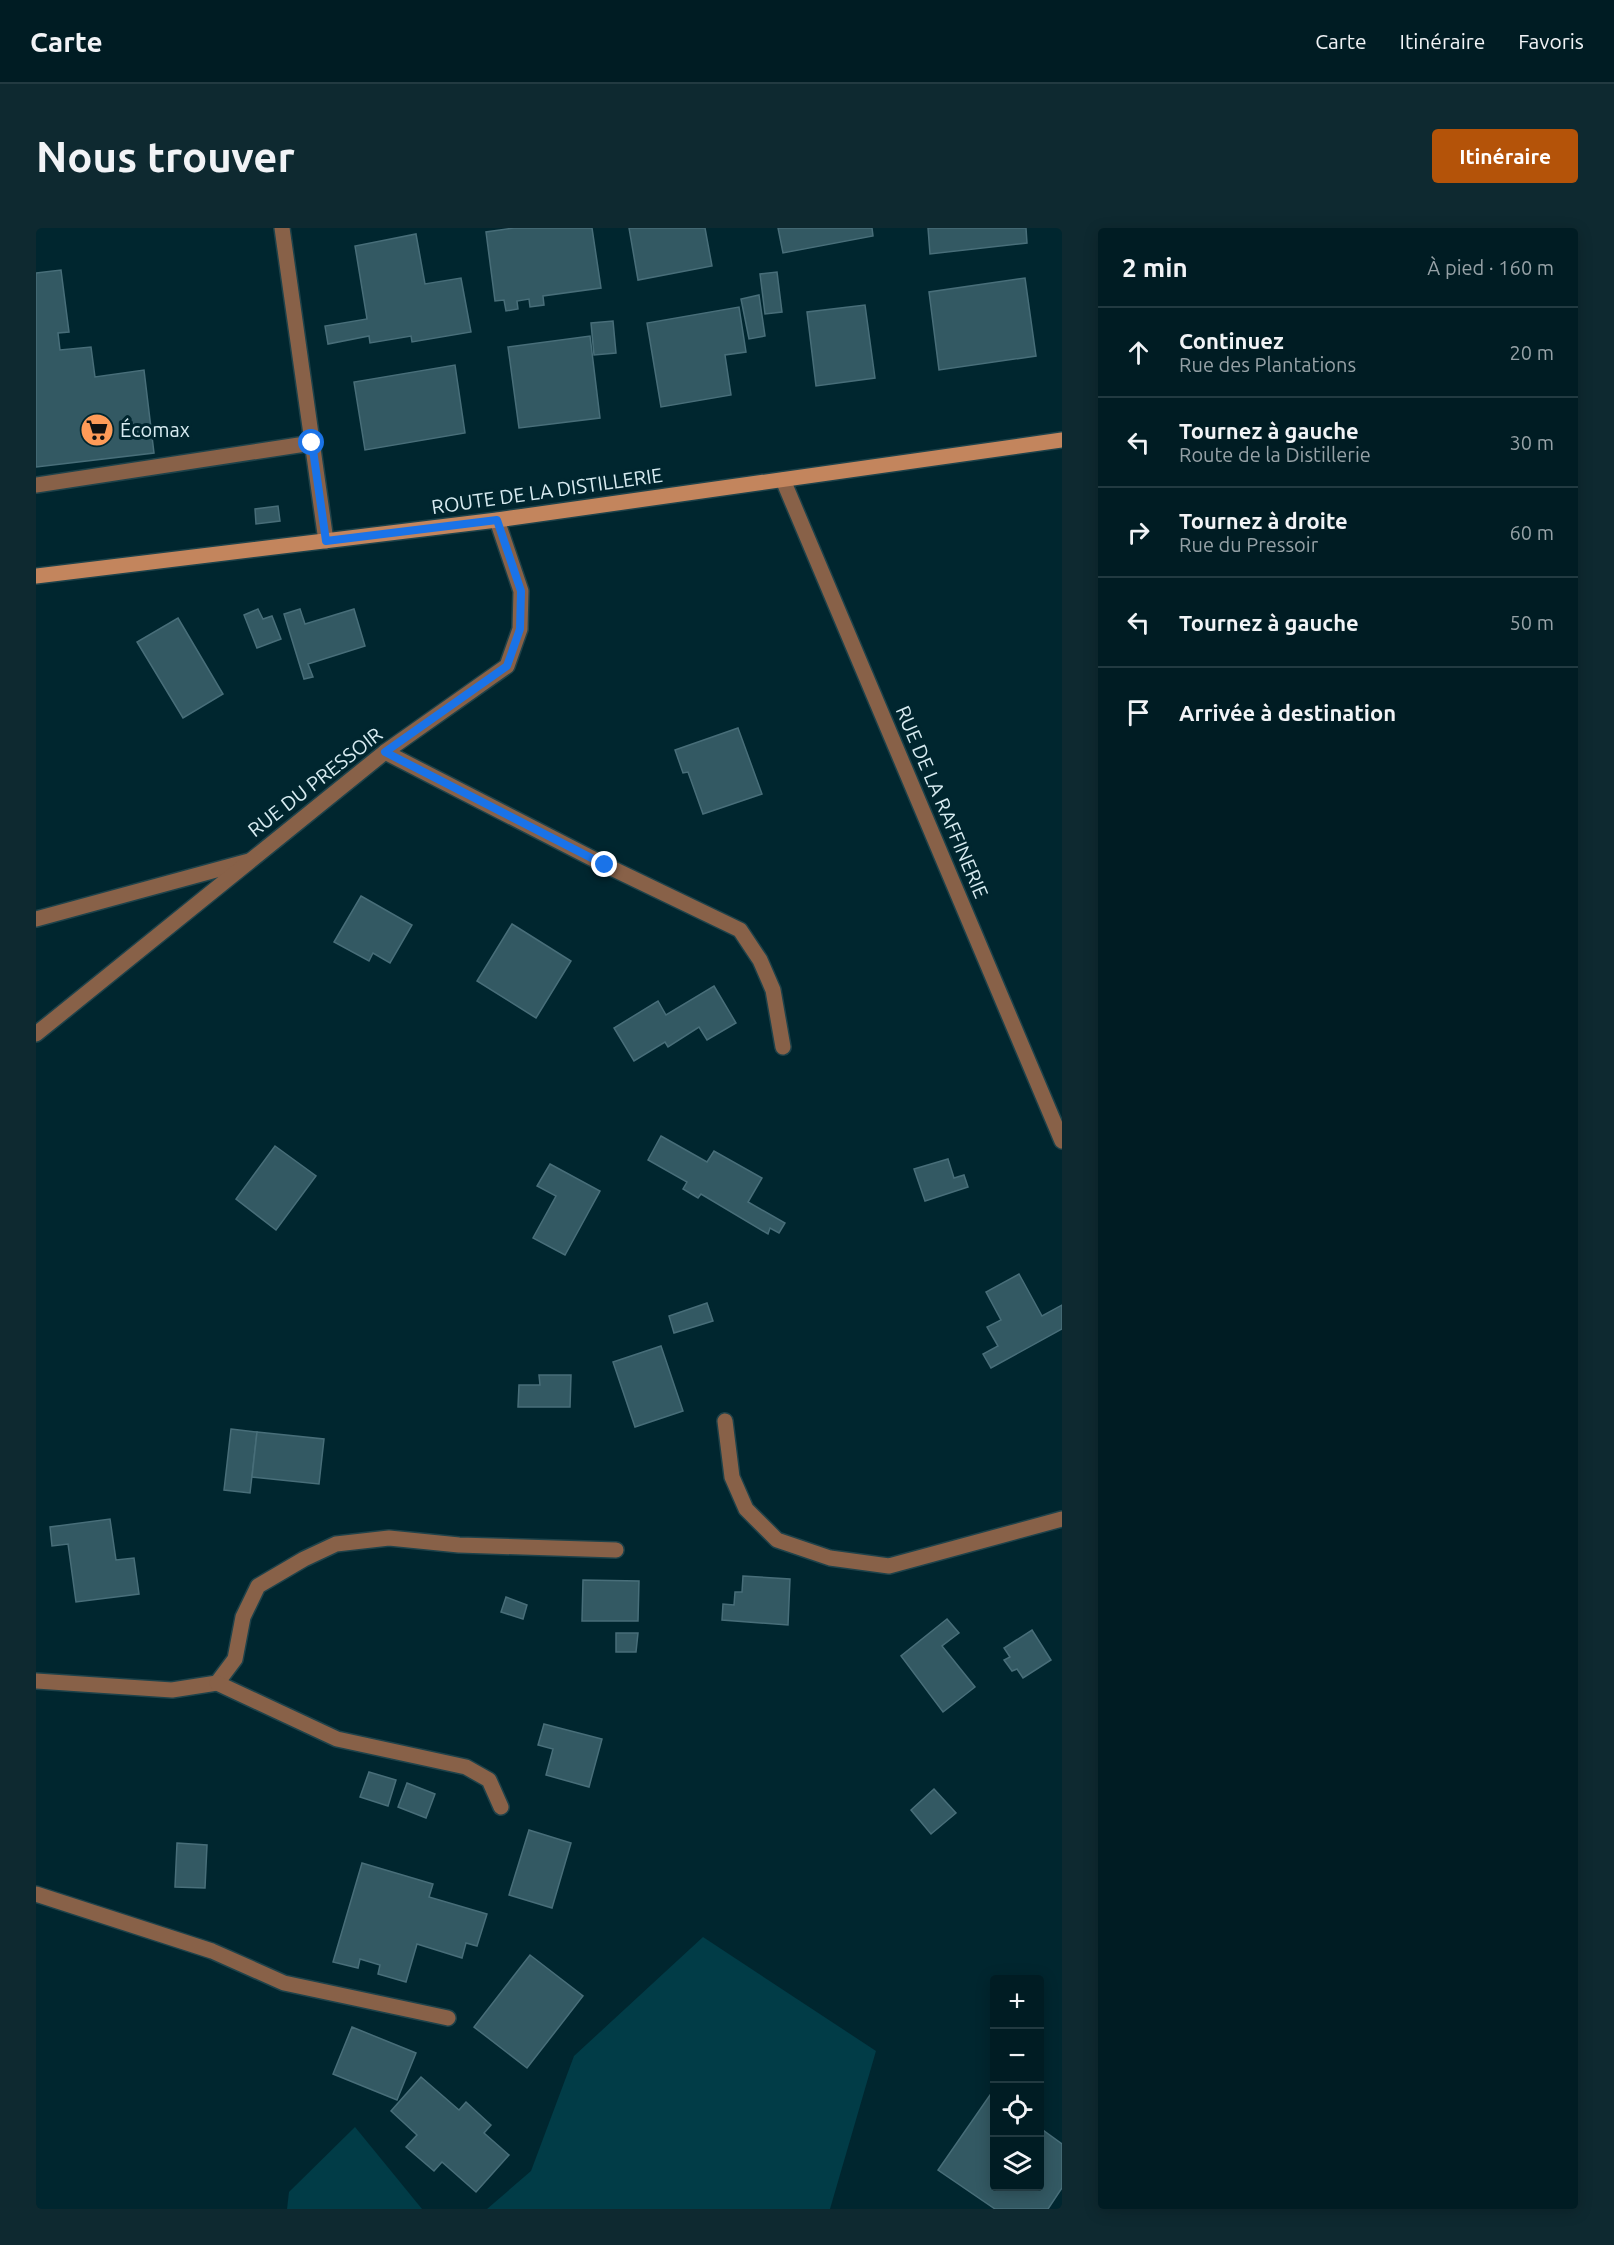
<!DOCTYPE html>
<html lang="fr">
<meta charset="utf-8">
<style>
:root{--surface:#001c23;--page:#0e2930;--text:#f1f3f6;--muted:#95a1a6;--line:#223a41;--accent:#b45309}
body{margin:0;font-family:Ubuntu,sans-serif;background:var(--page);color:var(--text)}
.controls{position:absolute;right:18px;bottom:18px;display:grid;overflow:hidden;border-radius:6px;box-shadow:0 3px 15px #0003}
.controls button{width:54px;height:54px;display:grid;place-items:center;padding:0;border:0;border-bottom:2px solid var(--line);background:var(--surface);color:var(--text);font:30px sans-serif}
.stop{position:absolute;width:18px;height:18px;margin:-14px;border:4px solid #1a73e8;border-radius:50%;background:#fff}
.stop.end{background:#1a73e8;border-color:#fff;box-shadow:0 2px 6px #0008}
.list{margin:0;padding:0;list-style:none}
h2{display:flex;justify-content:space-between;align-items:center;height:78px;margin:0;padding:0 24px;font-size:26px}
h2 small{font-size:20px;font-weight:400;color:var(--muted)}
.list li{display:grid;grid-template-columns:39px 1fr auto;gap:18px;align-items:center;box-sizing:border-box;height:90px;padding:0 24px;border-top:2px solid var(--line)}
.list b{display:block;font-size:22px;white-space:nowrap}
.list p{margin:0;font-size:20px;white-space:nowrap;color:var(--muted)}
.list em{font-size:20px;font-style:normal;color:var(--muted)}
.icon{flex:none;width:33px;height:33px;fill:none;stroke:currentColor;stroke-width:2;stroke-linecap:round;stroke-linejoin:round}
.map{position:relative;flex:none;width:1026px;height:1981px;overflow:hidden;border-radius:6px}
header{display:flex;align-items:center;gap:36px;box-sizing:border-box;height:84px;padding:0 30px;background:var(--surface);border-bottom:2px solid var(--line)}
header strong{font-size:28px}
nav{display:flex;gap:33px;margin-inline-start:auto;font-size:21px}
.intro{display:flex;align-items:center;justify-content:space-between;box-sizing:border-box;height:144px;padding:0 36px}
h1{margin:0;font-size:42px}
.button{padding:15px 27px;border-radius:6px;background:var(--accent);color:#fff;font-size:21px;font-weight:700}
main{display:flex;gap:36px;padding:0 36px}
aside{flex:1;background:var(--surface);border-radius:6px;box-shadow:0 3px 15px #0003}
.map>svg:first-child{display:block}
.green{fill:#013c47}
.building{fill:#335963;stroke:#486e79;stroke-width:1.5}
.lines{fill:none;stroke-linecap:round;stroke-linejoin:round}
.lane-casing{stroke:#1e424a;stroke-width:18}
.street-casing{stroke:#1e424a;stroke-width:18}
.secondary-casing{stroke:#1e424a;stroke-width:18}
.lane{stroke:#886148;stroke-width:15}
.street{stroke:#886148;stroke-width:15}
.secondary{stroke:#c3855d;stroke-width:15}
.route{stroke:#1a73e8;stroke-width:8}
.labels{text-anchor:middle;stroke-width:6;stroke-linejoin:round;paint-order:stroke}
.poi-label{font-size:20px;fill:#d8ecf2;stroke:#00262f;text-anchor:start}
.street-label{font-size:20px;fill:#d8ecf2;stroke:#00262f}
</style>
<header>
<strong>Carte</strong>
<nav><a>Carte</a><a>Itinéraire</a><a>Favoris</a></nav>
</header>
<div class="intro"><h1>Nous trouver</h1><a class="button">Itinéraire</a></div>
<main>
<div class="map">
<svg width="1026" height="1981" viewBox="0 0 1026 1981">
<rect width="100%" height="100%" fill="#00262f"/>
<g class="green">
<path d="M667,1709L840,1823L794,1981H451L495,1943L538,1828Z"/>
<path d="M319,1899L386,1981H251L253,1964Z"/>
</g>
<g class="building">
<path d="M478,0H556L565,60L507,68L508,77L494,79L493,71L481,73L482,81L470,83L468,72L459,73L450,4Z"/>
<path d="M593,0H669L676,38L602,52Z"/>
<path d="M742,0H836L837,8L747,25Z"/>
<path d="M892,0H990L991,15L894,26Z"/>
<path d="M380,6L389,56L425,50L435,104L376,114L375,108L334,115L333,108L292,116L289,98L331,91L319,18Z"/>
<path d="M25,42L33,104L22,105L24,122L55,119L59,149L108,142L118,225L0,239V45Z"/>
<path d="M741,44L746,84L729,86L724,46Z"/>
<path d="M989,50L1000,128L903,142L893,64Z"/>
<path d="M723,67L729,108L713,111L705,71Z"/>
<path d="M829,77L839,150L780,158L771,84Z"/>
<path d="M703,79L710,124L689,127L695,167L625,179L611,95Z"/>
<path d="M577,93L580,125L558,127L555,95Z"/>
<path d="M554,108L564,190L483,200L472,119Z"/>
<path d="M419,137L429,205L329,222L318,154Z"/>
<path d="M242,278L244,293L220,296L219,281Z"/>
<path d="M222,381L227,391L236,388L245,411L221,420L208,387Z"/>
<path d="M264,381L269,396L318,381L329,418L272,436L277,449L268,451L248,386Z"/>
<path d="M142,390L187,466L147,490L101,414Z"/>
<path d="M702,500L726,566L667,586L652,544L647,545L639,522Z"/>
<path d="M325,668L376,697L354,735L337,725L333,733L298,714Z"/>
<path d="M476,696L535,733L500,790L441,753Z"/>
<path d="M678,758L700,795L671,812L663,799L632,819L629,814L598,833L578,800L622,773L630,787Z"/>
<path d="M625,908L671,934L678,923L726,950L712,974L749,995L743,1005L734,1000L732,1006L665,966L662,970L647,961L651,954L612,932Z"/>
<path d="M239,918L280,948L240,1002L200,971Z"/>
<path d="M912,931L918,950L928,947L932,959L889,973L878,941Z"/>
<path d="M514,936L564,963L529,1027L497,1010L520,968L501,958Z"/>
<path d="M983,1046L1006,1088L1026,1077V1101L955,1140L947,1126L962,1118L951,1099L965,1092L950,1064Z"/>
<path d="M671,1075L677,1093L638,1105L633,1088Z"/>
<path d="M625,1118L647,1183L599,1199L577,1134Z"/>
<path d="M503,1147H535L534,1179H482L483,1157H504Z"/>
<path d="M195,1201L221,1204L214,1265L188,1262Z"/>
<path d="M221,1204L288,1211L283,1256L216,1249Z"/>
<path d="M74,1291L80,1332L98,1330L103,1366L40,1374L32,1316L16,1318L14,1299Z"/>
<path d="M707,1348L754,1351L752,1397L686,1392L687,1376L698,1377L699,1364H706Z"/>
<path d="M547,1352L603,1353L602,1393H546Z"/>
<path d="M470,1369L491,1377L487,1391L465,1384Z"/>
<path d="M911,1391L923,1405L906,1418L939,1459L907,1484L865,1428Z"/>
<path d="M996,1402L1015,1432L987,1450L981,1441L976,1443L968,1432L974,1429L968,1420Z"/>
<path d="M580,1405H602L600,1424H580Z"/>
<path d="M508,1496L566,1511L553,1559L510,1547L517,1521L502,1517Z"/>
<path d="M333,1544L360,1552L352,1578L324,1569Z"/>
<path d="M371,1555L399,1566L390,1590L362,1579Z"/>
<path d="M898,1561L920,1585L895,1606L875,1582Z"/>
<path d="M493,1602L535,1615L516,1680L473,1667Z"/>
<path d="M141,1615L171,1617L169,1660L139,1659Z"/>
<path d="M326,1635L397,1656L393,1669L451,1686L441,1718L430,1715L426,1730L381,1716L370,1754L342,1746L344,1737L324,1731L322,1740L297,1734Z"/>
<path d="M494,1727L547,1768L491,1840L438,1799Z"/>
<path d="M316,1799L380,1825L361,1872L297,1846Z"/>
<path d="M385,1849L423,1882L430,1874L455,1897L448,1905L473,1927L440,1964L406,1934L398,1943L370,1919L381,1907L355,1883Z"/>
<path d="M954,1867L958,1870V1958H1004V1900L1026,1916V1960L1012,1981H959L902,1942Z"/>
</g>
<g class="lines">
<defs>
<g id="lane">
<path d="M0,257L276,215"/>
<path d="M349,524L569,637L704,702L724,732L737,762L747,819"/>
<path d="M0,691L213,633"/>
<path d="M0,1453L136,1462L181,1455L199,1431L207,1389L222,1358L268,1331L300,1316L353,1310L423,1317L580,1322"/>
<path d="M181,1455L301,1511L430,1539L453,1552L465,1579"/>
<path d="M0,1666L176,1723L248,1755L412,1790"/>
</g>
<g id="street">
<path d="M246,0L290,313"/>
<path d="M747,252L1026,913"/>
<path d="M0,806L349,524L471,438L484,401L485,363L461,292"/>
<path d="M689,1193L696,1249L710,1281L741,1312L794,1330L853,1338L1026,1291"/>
</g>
<path id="secondary" d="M0,348L461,292L1026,212"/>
</defs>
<use href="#lane" class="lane-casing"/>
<use href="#street" class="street-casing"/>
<use href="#secondary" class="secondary-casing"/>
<use href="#lane" class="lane"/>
<use href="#street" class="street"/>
<use href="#secondary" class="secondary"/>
</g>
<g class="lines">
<path class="route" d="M276,215L290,313L461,292L485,363L484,401L471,438L349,524L569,637"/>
</g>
<defs>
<symbol id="supermarket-disc" viewBox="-11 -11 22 22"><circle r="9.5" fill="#fe9b58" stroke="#00262f"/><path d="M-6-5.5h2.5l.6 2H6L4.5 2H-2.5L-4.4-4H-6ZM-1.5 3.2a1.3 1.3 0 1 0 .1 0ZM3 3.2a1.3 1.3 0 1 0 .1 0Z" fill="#111"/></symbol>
</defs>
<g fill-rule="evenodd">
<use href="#supermarket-disc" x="42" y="183" width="38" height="38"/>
</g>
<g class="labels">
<g class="poi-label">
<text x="84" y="209">Écomax</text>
</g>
<g class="street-label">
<text transform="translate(511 263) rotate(-8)" y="7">ROUTE DE LA DISTILLERIE</text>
<text transform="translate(279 554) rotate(-38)" y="7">RUE DU PRESSOIR</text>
<text transform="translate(906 574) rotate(67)" y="7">RUE DE LA RAFFINERIE</text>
</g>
</g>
</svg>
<div class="controls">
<button>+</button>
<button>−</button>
<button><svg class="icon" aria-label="locate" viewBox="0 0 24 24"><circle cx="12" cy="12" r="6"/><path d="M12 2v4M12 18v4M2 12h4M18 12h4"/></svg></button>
<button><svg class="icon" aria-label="layers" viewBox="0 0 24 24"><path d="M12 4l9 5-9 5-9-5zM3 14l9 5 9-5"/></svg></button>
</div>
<div class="stop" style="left:276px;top:215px"></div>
<div class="stop end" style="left:569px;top:637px"></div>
</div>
<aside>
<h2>2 min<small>À pied · 160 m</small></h2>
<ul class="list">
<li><svg class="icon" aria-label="ahead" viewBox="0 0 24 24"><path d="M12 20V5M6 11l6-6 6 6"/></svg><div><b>Continuez</b><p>Rue des Plantations</p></div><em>20 m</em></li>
<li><svg class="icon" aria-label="left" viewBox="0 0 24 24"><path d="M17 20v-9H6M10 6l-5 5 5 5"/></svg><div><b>Tournez à gauche</b><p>Route de la Distillerie</p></div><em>30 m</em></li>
<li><svg class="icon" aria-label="right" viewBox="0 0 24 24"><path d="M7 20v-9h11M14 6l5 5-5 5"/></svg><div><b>Tournez à droite</b><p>Rue du Pressoir</p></div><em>60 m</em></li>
<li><svg class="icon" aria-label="left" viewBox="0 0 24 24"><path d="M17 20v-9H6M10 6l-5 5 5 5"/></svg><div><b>Tournez à gauche</b></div><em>50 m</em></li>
<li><svg class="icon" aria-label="arrive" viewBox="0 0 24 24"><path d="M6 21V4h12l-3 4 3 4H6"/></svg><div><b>Arrivée à destination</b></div></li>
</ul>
</aside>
</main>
